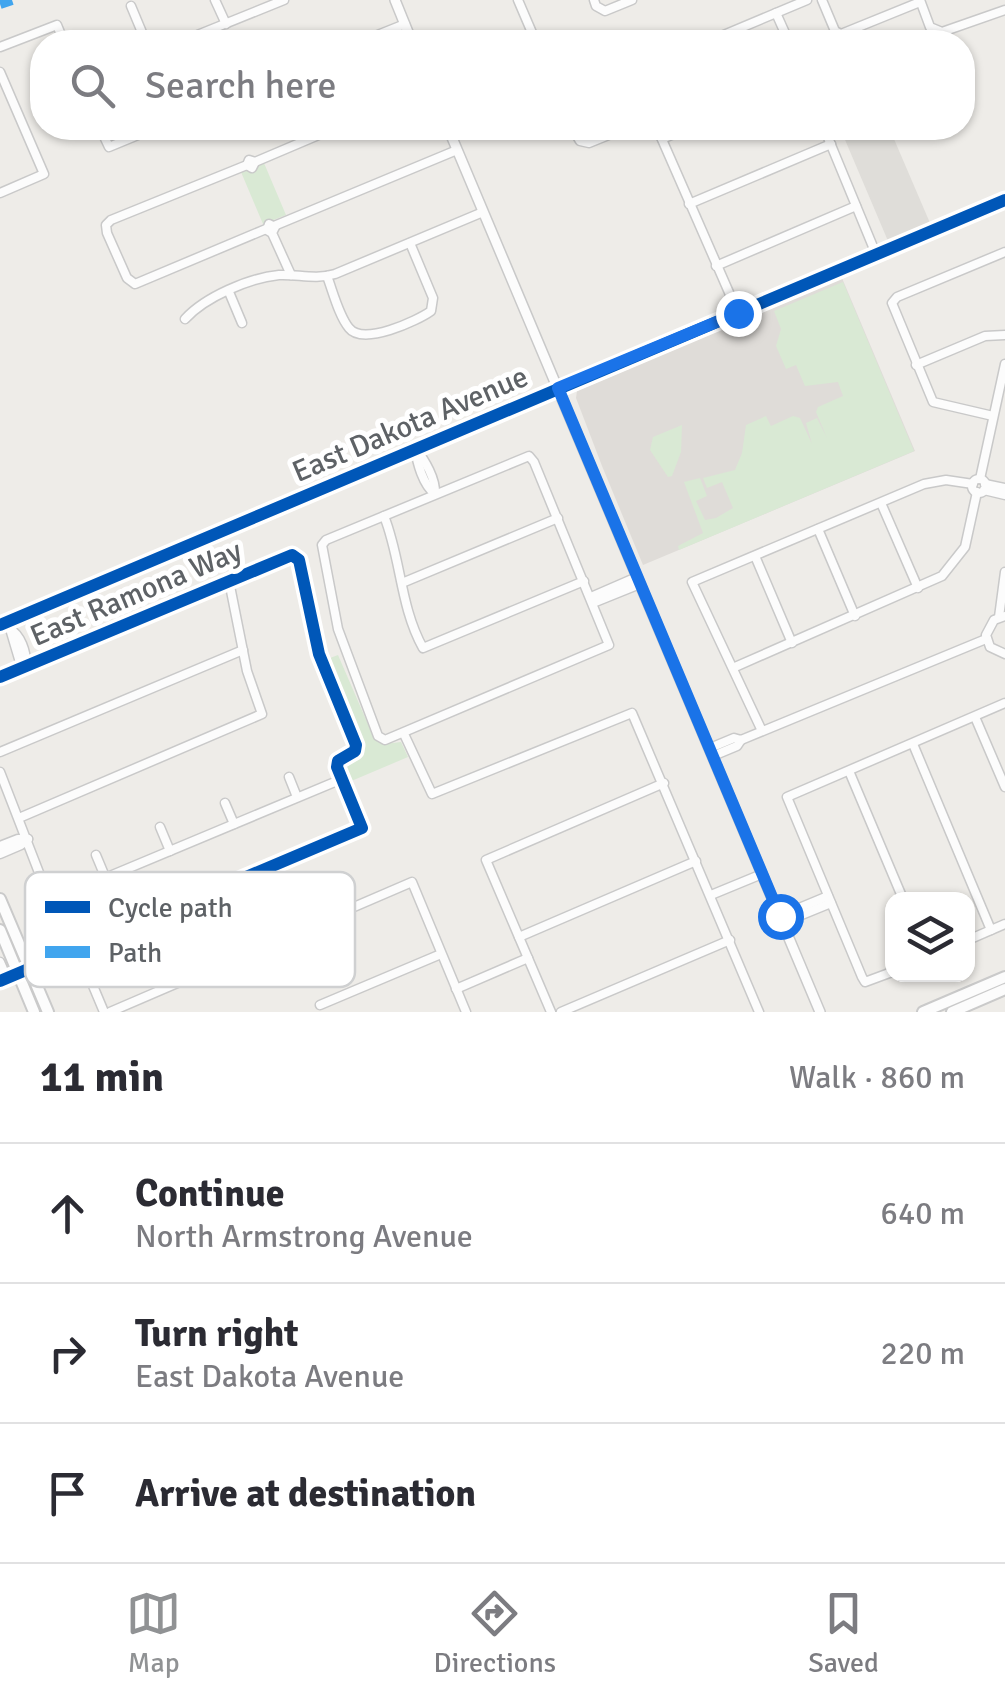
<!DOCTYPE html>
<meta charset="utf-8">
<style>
:root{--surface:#fff;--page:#f2f2f3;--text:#2b2b33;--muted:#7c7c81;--line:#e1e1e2;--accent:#909294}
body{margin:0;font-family:Signika,sans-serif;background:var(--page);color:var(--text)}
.controls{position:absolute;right:30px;bottom:30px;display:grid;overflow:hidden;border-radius:20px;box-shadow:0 2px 8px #0004}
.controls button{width:90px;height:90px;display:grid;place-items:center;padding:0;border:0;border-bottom:2px solid var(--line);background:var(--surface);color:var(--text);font:50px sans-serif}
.stop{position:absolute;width:30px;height:30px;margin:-22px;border:8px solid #1a73e8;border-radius:50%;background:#fff}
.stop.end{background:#1a73e8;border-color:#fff;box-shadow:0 2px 10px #0008}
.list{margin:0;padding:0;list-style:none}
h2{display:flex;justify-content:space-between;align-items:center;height:130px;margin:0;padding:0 40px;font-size:42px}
h2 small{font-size:32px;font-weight:400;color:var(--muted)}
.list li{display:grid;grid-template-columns:65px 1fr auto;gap:30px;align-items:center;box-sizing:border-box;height:140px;padding:0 40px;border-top:2px solid var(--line)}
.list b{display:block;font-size:38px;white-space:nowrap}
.list p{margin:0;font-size:32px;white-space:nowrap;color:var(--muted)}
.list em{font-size:32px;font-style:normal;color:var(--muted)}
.icon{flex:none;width:55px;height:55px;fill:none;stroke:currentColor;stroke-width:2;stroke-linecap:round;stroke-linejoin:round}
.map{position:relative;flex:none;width:1005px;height:1012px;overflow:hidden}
.search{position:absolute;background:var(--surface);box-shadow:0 2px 8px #0004;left:30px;right:30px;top:30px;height:110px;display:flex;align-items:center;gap:25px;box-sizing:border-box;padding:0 35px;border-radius:40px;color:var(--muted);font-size:38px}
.sheet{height:550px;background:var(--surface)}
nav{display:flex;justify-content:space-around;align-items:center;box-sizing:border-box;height:140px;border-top:2px solid var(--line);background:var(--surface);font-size:28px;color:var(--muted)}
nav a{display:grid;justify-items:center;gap:5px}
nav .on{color:var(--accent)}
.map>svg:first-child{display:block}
.industrial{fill:#dfddd9}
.education{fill:#dfdcd8}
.green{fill:#d9e9d4}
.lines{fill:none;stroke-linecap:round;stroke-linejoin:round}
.minor-casing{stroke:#c9c9c9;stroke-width:11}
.tertiary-casing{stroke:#c9c9c9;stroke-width:12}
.secondary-casing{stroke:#cacaca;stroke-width:14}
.minor{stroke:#fcfcfc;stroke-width:8}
.tertiary{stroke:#fcfcfc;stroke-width:9}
.secondary{stroke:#fcfcfc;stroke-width:10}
.quiet{stroke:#41a5ee;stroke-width:10;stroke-dasharray:20 10;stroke-linecap:butt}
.cycleway-casing{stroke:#fff;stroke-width:19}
.cycleway{stroke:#0057b8;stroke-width:12}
.route{stroke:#1a73e8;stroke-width:12}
.labels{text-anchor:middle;stroke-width:10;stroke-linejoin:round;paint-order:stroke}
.street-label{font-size:30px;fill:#5e6266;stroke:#fff}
.key{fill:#fff;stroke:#cfd0d1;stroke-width:2.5}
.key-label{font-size:28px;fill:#5e6266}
</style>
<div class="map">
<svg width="1005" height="1012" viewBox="0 0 1005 1012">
<rect width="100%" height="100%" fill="#eeece8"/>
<path class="industrial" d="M840,128H900L891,132L930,223L888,241Z"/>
<path class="education" d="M842,278L915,451L643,565L602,466L576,398L577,391Z"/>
<g class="green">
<path d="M264,163L286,215L263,224L241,172L253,170Z"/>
<path d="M843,282L914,451L679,550L678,546L703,533L684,482L700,478L707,496L696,501L705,520L716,518L733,508L722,482L707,488L703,478L735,470L742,453L746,425L766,416L771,426L793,416L800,418L812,444L806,423L817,418L827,438L816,412L818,407L843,396L838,382L805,386L796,365L786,369L776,346L781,329L774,311Z"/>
<path d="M682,425L681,452L672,476L668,477L650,450L653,437Z"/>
<path d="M338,655L374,738L384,744L401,742L408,757L349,782L344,765L357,756L361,746L328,664L330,658Z"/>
</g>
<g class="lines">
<defs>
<g id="minor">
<path d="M215,0L226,24"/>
<path d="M518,0L536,42"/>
<path d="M594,0L596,6L605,11L632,0"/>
<path d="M822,0L835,31L841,34L920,2"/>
<path d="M920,0L930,27L942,32L1005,10"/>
<path d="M131,6L146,42"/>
<path d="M776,13L789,42"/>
<path d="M180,42L284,0"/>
<path d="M360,42L405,24"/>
<path d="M707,42L807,0"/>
<path d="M0,47L57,25L64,42"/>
<path d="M0,72L44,174L0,193"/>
<path d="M100,128L109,147L155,128"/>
<path d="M572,128L580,141L589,143L626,128"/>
<path d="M657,128L738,313"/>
<path d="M824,128L876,254"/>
<path d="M662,139L688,128"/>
<path d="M249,160L255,162L252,168L247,165Z"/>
<path d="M255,162L335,128"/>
<path d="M247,165L111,220L106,225L107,233L127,278L135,284L266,229"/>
<path d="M689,204L831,144"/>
<path d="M274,226L457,150"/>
<path d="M272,233L267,230L269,224L275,227L272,233L291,275"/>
<path d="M716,266L856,206"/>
<path d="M327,276C333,292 339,316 349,328C363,346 417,321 431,311L433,298L410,243"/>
<path d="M229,292L242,323"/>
<path d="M185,319C205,297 249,278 279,275C298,274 315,280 335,274L483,212"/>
<path d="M916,365L985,336L1005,335"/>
<path d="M993,416L933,402L892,303L897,297L1005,252"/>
<path d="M415,448C425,460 436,479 435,494"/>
<path d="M415,448C417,463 423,485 435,494"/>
<path d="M529,456L534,462L609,645L385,740L378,736L338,629L322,545L326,540Z"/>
<path d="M980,479L1005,364"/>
<circle cx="979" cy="486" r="7"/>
<path d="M985,484L1005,488"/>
<path d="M984,490L1005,495"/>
<path d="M881,503L918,588"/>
<path d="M384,516C401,558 400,607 423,648L584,581"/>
<path d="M818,529L855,616"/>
<path d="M755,556L792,643"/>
<path d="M402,583L558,518"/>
<path d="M591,597L637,577"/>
<path d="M593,603L640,584"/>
<path d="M1005,616L994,620L986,635L990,647L1005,654"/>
<path d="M999,617L1005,572"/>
<path d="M8,622L19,659L25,661"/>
<path d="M10,629C21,635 26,652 26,663"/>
<path d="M735,667L942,576L965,547L977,492"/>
<path d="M0,677L292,555L299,560L319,654L356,745L355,751L338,761L337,767L362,828L0,981"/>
<path d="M975,717L1005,787"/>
<path d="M762,731L692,582L924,484L946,480L973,484"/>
<path d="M404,734L432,794L632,713L759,1012"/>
<path d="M913,744L991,930"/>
<path d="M710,748L734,738L741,740L986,639"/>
<path d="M0,752L243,650"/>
<path d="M713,756L737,746L741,740"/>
<path d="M849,771L903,899"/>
<path d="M0,772L50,901L342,779"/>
<path d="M289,777L297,797"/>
<path d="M225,803L234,824"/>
<path d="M19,818L262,714L247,671L229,581"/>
<path d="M160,827L170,851"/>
<path d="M0,846L18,839H28"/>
<path d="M0,854L21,845L28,839"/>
<path d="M96,855L106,879"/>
<path d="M711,895L762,874"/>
<path d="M780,916L828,896"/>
<path d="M782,923L831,903"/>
<path d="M519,937L696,861"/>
<path d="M968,940L1005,924"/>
<path d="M78,950L104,1012"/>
<path d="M0,962L7,978"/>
<path d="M892,972L865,982L862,977L787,797L1005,703"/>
<path d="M456,989L528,958"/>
<path d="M320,1005L441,954"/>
<path d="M110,1012L412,882L466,1012"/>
<path d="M551,1012L486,860L664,783"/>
<path d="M561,1012L730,940"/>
</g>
<g id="tertiary">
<path d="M395,0L412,42"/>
<path d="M448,128L820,1012"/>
<path d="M0,625L1005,200"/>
</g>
<g id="secondary">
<path d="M0,899L48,1012"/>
<path d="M0,930L34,1012"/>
<path d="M923,1012L1005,977"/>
<path d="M952,1012L1005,989"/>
</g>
</defs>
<use href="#minor" class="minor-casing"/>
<use href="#tertiary" class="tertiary-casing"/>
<use href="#secondary" class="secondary-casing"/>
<use href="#minor" class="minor"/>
<use href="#tertiary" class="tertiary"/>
<use href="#secondary" class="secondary"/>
<path class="quiet" d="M0,4L12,0"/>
<defs>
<g id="cycleway">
<path d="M0,625L1005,200"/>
<path d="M0,677L292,555L299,560L319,654L356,745L355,751L338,761L337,767L362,828L0,981"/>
</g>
</defs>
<use href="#cycleway" class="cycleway-casing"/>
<use href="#cycleway" class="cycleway"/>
</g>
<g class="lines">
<path class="route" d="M738,313L558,388L780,916"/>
</g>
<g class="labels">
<g class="street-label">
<text transform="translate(410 424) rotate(-23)" y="10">East Dakota Avenue</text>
<text transform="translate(136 593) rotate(-23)" y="10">East Ramona Way</text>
</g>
</g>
<rect x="25" y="872" width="330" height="115" rx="15" class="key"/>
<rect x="45" y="901" width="45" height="12" fill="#0057b8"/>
<rect x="45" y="946" width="45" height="12" fill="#41a5ee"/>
<g class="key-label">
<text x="108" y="917">Cycle path</text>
<text x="108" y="962">Path</text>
</g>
</svg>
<div class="controls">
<button><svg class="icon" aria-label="layers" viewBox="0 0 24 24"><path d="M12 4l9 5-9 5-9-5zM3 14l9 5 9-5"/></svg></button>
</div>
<div class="stop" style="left:780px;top:916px"></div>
<div class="stop end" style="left:738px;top:313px"></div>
<div class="search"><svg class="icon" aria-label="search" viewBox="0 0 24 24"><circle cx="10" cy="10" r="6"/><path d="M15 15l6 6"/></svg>Search here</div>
</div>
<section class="sheet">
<h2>11 min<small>Walk · 860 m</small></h2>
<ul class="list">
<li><svg class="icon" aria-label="ahead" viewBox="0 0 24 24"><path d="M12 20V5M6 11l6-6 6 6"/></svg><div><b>Continue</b><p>North Armstrong Avenue</p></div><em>640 m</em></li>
<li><svg class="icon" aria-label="right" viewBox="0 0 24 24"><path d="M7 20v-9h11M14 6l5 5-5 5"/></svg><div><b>Turn right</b><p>East Dakota Avenue</p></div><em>220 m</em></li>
<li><svg class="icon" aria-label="arrive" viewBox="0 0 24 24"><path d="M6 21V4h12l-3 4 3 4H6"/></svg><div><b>Arrive at destination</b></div></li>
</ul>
</section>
<nav>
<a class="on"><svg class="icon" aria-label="map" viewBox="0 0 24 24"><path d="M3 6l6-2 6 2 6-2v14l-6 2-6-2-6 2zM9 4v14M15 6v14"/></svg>Map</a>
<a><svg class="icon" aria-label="directions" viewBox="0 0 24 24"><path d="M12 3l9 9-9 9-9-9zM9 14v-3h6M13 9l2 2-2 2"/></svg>Directions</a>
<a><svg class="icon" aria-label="saved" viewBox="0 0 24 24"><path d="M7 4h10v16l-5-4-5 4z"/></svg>Saved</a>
</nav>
